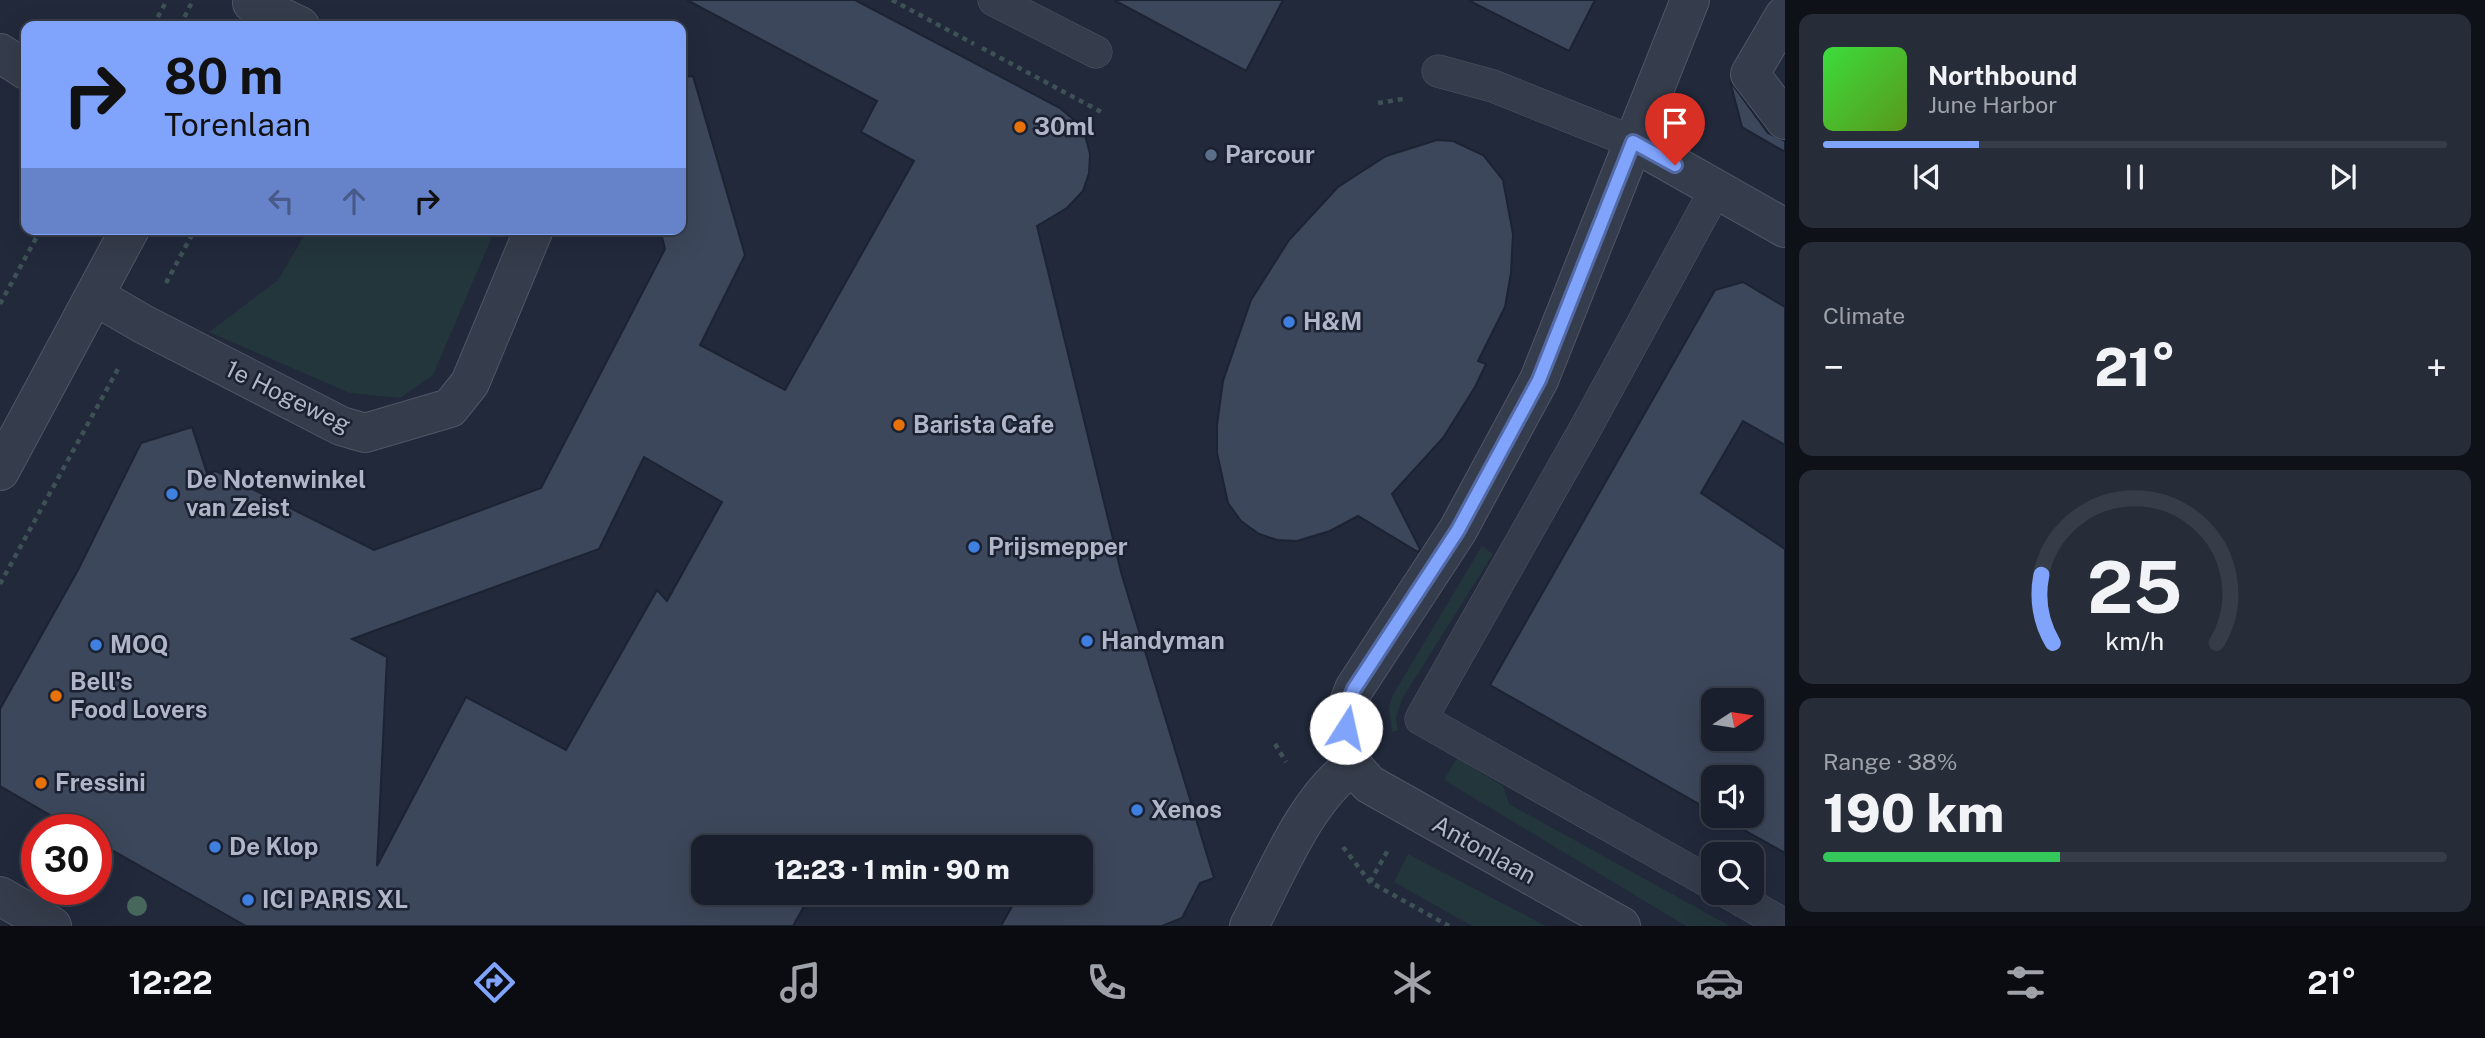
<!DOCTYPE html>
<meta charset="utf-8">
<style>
:root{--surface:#191f2c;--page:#262c38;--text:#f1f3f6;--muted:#9fa2a9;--line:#373d48;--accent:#80a3fc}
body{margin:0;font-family:"Public Sans",sans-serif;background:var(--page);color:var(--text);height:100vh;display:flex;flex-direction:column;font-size:26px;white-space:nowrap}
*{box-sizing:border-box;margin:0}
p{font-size:23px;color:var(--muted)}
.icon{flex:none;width:38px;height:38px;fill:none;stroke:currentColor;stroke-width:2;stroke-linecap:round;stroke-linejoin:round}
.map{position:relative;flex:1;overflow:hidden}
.details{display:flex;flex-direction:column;gap:14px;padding:14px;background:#0e1118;width:700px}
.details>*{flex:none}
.banner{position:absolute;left:21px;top:21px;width:665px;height:214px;border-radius:14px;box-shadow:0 7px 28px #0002,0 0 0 2px var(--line);background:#80a3fc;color:#111;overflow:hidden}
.needle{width:46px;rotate:78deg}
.fabs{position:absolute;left:1701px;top:688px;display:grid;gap:14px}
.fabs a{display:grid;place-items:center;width:63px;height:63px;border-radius:14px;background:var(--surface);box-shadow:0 7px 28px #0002,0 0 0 2px var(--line);font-size:35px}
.speed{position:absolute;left:21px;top:814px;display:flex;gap:14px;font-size:35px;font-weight:700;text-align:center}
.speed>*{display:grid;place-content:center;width:91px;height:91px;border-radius:50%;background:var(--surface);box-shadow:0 7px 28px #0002,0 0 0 2px var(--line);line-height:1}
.speed .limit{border:10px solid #d22;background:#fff;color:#111}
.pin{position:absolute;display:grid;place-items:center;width:60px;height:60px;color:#fff;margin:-72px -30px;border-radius:50% 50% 50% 0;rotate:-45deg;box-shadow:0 0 7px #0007}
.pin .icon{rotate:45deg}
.me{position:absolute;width:77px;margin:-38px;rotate:10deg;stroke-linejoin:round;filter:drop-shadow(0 0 5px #0008)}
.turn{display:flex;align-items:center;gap:24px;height:147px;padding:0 28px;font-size:32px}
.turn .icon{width:91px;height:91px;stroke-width:2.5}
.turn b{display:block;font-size:49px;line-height:60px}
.lanes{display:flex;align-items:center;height:66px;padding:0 28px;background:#0003;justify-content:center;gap:35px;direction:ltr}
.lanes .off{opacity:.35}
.big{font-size:52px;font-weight:800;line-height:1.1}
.details .card{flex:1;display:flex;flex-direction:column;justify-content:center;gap:10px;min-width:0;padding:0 24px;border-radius:14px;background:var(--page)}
.details .dial{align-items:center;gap:0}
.dial svg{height:182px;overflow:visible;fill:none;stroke:var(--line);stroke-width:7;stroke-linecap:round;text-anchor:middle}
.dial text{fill:var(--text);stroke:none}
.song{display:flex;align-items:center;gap:21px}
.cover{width:84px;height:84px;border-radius:10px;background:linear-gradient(135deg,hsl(120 70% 55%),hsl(90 70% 35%))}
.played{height:7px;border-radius:4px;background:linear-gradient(90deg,var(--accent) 25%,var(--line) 25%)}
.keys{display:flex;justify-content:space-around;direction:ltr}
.heat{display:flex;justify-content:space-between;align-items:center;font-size:38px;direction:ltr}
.charge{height:10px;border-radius:5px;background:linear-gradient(90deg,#34c759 38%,var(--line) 0)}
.trip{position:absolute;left:691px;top:835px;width:402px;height:70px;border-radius:14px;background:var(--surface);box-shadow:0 7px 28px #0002,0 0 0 2px var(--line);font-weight:800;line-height:70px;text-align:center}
.tabs{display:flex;height:112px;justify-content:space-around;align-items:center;background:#0a0c12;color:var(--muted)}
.tabs .icon{width:49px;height:49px}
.tabs .selected{color:var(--accent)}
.tabs b{font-size:32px;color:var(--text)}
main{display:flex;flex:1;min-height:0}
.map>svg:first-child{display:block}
.green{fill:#23363c}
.building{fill:#3d475b;stroke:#1c2332;stroke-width:2;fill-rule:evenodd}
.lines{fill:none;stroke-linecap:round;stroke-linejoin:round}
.lane-casing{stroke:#505666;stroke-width:33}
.street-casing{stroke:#505666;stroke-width:40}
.path{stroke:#3e5256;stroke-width:4.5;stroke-dasharray:5 5;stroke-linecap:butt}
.lane{stroke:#353c4b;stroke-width:32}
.street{stroke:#353c4b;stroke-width:38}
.tree{fill:#47675c}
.route-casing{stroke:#536aa4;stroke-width:18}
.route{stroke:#80a3fc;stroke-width:12}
.food-dot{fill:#e8710a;stroke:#1a2130;stroke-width:2.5}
.service-dot{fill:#5c6f8a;stroke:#1a2130;stroke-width:2.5}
.shop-dot{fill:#3f7fe0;stroke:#1a2130;stroke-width:2.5}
.labels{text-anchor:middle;stroke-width:5;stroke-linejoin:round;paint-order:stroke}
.poi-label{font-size:24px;font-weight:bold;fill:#b0b6c7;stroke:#1a2130;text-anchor:start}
.street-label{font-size:24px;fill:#b0b6c7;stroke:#1a2130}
</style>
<main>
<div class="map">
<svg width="1785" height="926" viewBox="0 0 1785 926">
<rect width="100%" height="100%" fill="#21293b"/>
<g class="green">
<polygon points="308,229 492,229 492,237 433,375 400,398 350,393 209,332 278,280"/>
<polygon points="1482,546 1493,554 1402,699 1396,718 1398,730 1392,732 1389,707 1393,695"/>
<polygon points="1457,758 1503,786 1509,804 1730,926 1686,926 1444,780"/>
<polygon points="1408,854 1546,926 1472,926 1394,882"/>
</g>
<g class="building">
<path d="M687,0H855L1060,108L1074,120L1085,135L1090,154L1089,173L1083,191L1067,208L1037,226L1121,572L1214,878L1200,883L1182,918L1162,926H1001L1020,892H1082V847H704V892H812L793,926H246L96,841V830H76L0,786V709L78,570L141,443L192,427L207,473L216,471L374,550L541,488L665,249L660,229H681V77L693,76L745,255L700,345L785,390L914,161L861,132L877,101ZM644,457L722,502L667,601L657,590L566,750L466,697L377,866L387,657L352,639L599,549Z"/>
<polygon points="1114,0 1283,0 1246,71"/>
<polygon points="1468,0 1595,0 1569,51"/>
<polygon points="1730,81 1768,133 1785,141 1785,152 1742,127"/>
<polygon points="1437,140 1453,141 1483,155 1503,180 1513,234 1511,273 1505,307 1478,361 1486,364 1475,387 1443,438 1392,494 1420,549 1418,552 1358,516 1330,531 1297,541 1277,540 1259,534 1241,521 1228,503 1217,453 1217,425 1223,381 1251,300 1289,240 1338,187 1386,156"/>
<path d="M1743,282L1785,307V445L1743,421L1701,493L1785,549V853L1719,816H1752V777H1713V812L1490,685L1715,290ZM1713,700H1752V738H1713Z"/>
</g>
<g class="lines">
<defs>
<g id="lane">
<polyline points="994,0 1096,52"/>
<polyline points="1438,71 1493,86 1633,142"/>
<polyline points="1713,884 1421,719 1584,431 1716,189"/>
<polyline points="1727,892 1785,925"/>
</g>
<g id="street">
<polyline points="252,3 300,26"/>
<polyline points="1784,16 1750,74 1785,120"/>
<polyline points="0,53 26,70"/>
<polyline points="1633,142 1785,228"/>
<polyline points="95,296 143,324 341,426 365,433 450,408 470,383 534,229"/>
<polyline points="0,471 130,229"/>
<polyline points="0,896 52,926"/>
<path d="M1249,926C1275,877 1307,796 1353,766"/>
<polyline points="1621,926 1369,784 1353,766 1347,748 1348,705 1354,689 1458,530 1539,380 1690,0"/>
</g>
</defs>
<use href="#lane" class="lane-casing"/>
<use href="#street" class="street-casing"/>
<g class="path">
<polyline points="892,0 974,44"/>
<polyline points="153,26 167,0"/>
<polyline points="180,26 193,0"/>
<polyline points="982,48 1105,114"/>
<polyline points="1378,103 1403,99"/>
<polyline points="166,283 195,229"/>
<polyline points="0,304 41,229"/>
<polyline points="0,584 119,367"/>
<polyline points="1275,744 1286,762"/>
<polyline points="1343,847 1370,882 1449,926"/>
<polyline points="1370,882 1388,850"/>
</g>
<use href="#lane" class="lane"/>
<use href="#street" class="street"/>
</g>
<circle class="tree" cx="137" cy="906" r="10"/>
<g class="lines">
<defs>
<polyline id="route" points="1346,728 1348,705 1354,689 1458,530 1539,380 1633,142 1675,165"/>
</defs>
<use href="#route" class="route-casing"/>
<use href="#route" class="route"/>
</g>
<g class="food-dot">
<circle cx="1020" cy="127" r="7"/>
<circle cx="899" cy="425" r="7"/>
<circle cx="56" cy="696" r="7"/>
<circle cx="41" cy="783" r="7"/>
</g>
<circle class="service-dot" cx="1211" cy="155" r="7"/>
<g class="shop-dot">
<circle cx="1289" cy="322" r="7"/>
<circle cx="172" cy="494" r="7"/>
<circle cx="974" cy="547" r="7"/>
<circle cx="1087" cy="641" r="7"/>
<circle cx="96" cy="645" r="7"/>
<circle cx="1137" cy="810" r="7"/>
<circle cx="215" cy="847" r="7"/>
<circle cx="248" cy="900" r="7"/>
</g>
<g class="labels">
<g class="poi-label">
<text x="1034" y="135">30ml</text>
<text x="1225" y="163">Parcour</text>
<text x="1303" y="330">H&amp;M</text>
<text x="913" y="433">Barista Cafe</text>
<text x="186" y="488">De Notenwinkel<tspan x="186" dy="28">van Zeist</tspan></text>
<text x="988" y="555">Prijsmepper</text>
<text x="1101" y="649">Handyman</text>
<text x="110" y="653">MOQ</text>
<text x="70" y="690">Bell's<tspan x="70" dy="28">Food Lovers</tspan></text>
<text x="55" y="791">Fressini</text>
<text x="1151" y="818">Xenos</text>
<text x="229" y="855">De Klop</text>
<text x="262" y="908">ICI PARIS XL</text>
</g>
<g class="street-label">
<text transform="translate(288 397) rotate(26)" y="8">1e Hogeweg</text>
<text transform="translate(1484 850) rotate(29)" y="8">Antonlaan</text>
</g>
</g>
</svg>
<div class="fabs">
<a><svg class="needle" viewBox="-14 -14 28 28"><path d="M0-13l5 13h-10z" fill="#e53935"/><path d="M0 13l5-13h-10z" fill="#9fa2a9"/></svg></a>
<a><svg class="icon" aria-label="sound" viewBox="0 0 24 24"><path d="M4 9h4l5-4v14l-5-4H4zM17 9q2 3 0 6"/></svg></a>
<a><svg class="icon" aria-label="search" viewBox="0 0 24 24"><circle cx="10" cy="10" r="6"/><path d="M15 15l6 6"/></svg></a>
</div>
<div class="speed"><div class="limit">30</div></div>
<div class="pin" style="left:1675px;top:165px;background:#d93025"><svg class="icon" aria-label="arrive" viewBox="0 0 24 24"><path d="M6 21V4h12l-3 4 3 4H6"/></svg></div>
<svg class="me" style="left:1346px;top:728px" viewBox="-20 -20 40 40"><circle r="19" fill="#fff"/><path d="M0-13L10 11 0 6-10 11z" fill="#80a3fc"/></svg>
<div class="trip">12:23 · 1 min · 90 m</div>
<div class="banner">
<div class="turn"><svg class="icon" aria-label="right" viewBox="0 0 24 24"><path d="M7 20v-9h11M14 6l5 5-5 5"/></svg><div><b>80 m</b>Torenlaan</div></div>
<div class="lanes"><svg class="icon off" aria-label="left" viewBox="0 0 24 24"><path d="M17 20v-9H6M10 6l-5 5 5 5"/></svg><svg class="icon off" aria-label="ahead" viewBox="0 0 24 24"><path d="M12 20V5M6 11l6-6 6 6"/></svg><svg class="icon" aria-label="right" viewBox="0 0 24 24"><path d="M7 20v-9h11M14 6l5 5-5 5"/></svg></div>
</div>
</div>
<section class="details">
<div class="card">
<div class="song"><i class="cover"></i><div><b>Northbound</b><p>June Harbor</p></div></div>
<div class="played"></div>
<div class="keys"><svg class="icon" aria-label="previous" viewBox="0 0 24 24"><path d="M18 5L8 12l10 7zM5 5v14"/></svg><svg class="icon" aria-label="pause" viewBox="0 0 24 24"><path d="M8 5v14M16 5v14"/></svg><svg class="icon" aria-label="next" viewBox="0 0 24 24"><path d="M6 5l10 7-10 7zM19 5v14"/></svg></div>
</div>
<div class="card"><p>Climate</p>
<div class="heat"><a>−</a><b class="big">21°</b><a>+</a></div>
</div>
<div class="card dial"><svg viewBox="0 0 100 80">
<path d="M14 69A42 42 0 1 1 86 69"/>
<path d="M14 69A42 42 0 0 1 9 39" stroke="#80a3fc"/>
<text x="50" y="56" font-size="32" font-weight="700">25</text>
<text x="50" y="72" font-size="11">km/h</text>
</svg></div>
<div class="card"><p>Range · 38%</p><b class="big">190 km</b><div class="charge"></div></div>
</section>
</main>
<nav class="tabs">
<b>12:22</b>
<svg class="icon selected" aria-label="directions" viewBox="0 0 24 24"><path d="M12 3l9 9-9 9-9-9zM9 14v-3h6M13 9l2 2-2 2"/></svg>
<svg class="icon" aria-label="music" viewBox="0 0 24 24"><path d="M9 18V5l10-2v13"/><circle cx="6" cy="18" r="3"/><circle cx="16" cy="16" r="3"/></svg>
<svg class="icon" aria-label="phone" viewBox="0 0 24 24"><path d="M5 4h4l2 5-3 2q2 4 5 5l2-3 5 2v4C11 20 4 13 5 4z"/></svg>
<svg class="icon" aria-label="climate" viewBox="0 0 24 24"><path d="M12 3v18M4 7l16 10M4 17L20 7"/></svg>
<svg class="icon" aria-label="car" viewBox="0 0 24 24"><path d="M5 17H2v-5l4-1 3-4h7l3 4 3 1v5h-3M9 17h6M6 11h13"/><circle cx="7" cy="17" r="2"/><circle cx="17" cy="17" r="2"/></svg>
<svg class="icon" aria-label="filters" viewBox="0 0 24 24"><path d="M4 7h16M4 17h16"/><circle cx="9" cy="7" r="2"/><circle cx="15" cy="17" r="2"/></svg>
<b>21°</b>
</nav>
